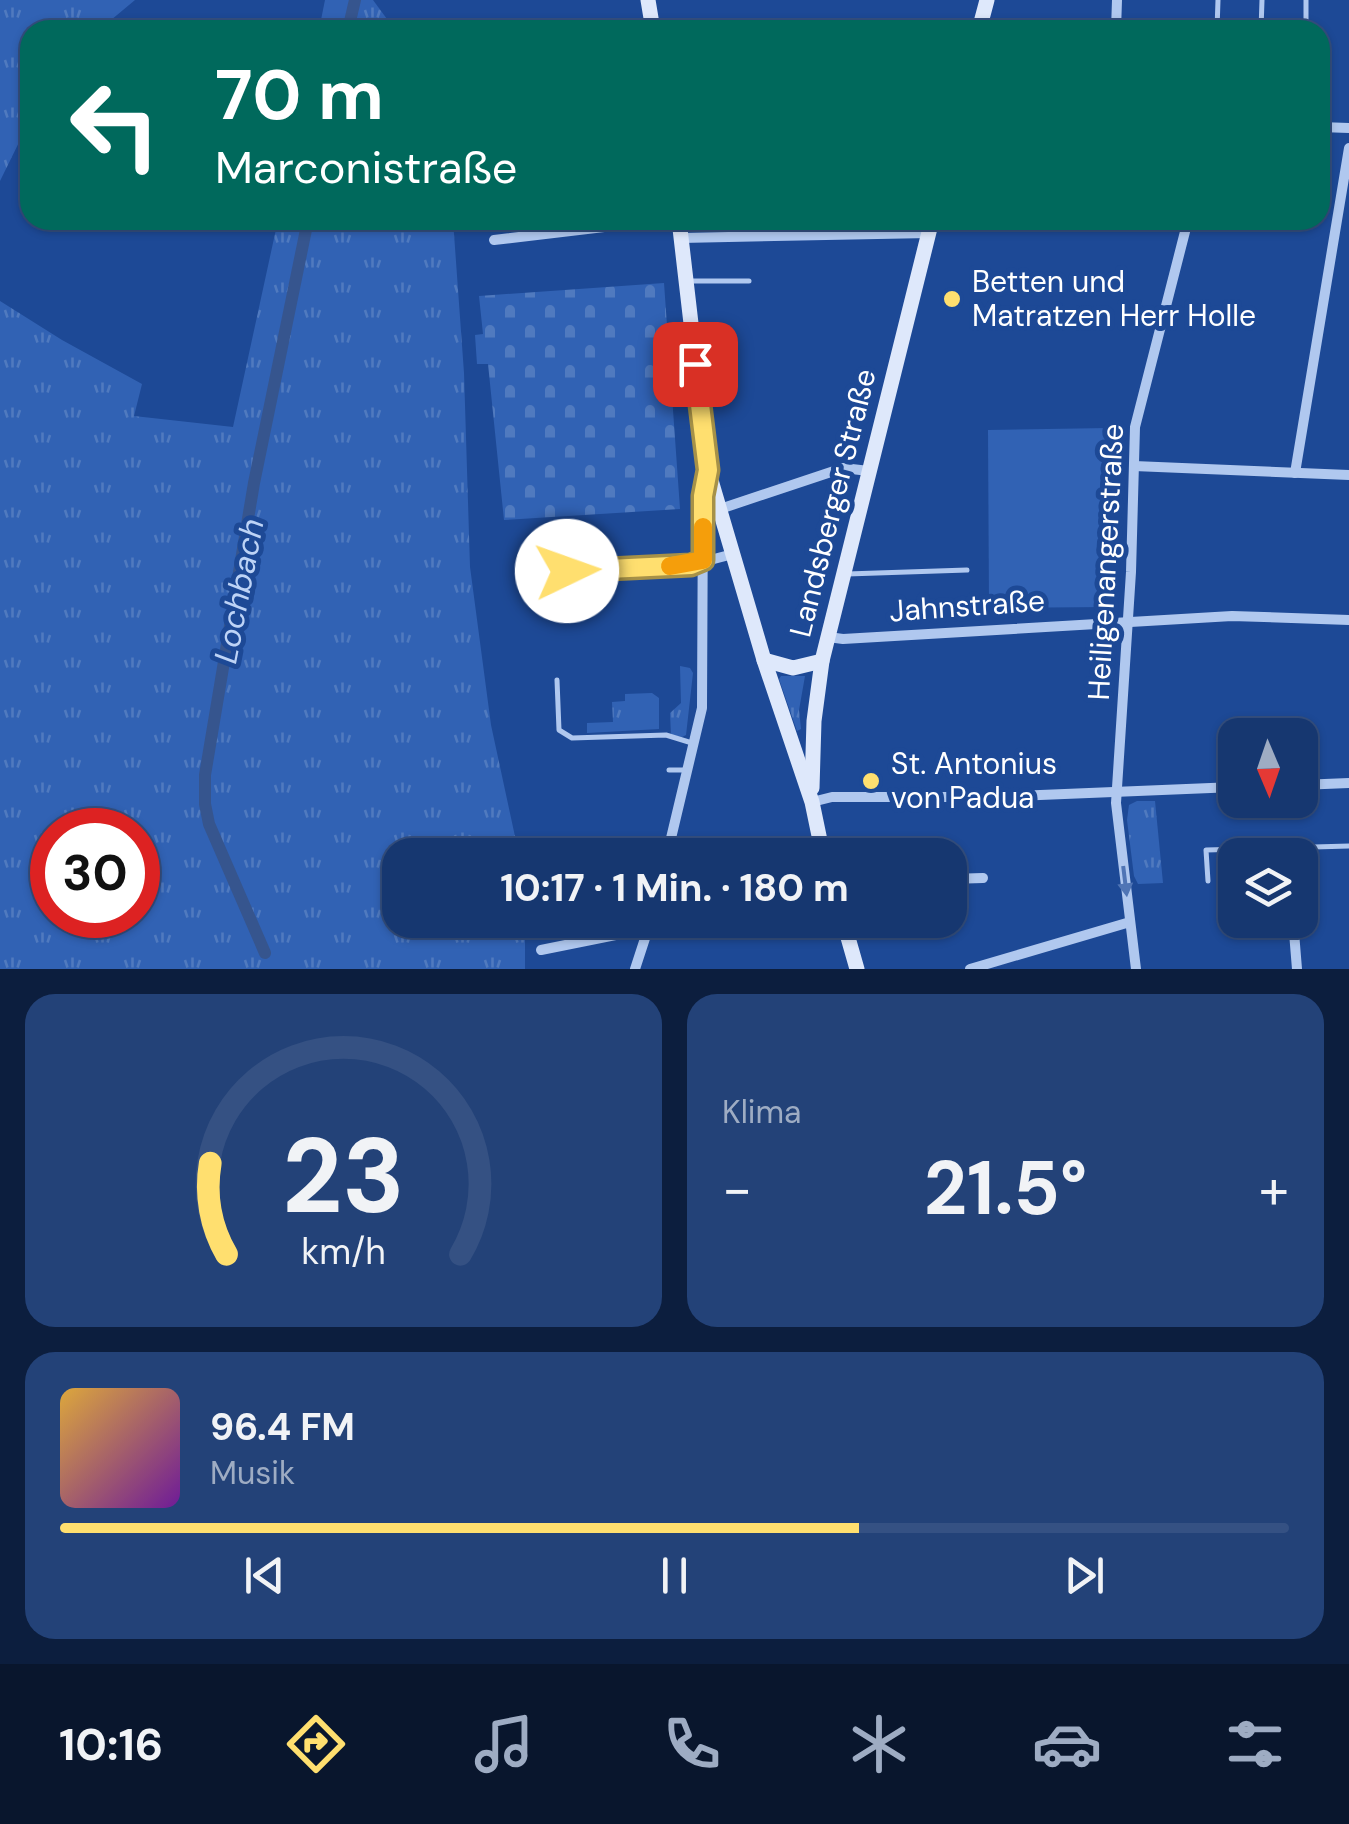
<!DOCTYPE html>
<html lang="de">
<meta charset="utf-8">
<style>
:root{--surface:#163770;--page:#234278;--text:#f1f3f6;--muted:#9eacc3;--line:#355183;--accent:#ffdf6f}
body{margin:0;font-family:"DM Sans",sans-serif;background:var(--page);color:var(--text);height:100vh;display:flex;flex-direction:column;font-size:38px;white-space:nowrap}
*{box-sizing:border-box;margin:0}
p{font-size:32px;color:var(--muted)}
.icon{flex:none;width:55px;height:55px;fill:none;stroke:currentColor;stroke-width:2;stroke-linecap:round;stroke-linejoin:round}
.map{position:relative;height:969px;overflow:hidden}
.panel{display:flex;flex-direction:column;gap:25px;padding:25px;background:#0c1e3e;flex:1}
.panel>*{flex:none}
.top-card{position:absolute;left:20px;top:20px;width:1310px;height:210px;border-radius:30px;box-shadow:0 2px 8px #0004,0 0 0 2px var(--line);background:#00695c;color:#fff;overflow:hidden}
.needle{width:65px;rotate:178deg}
.fabs{position:absolute;left:1218px;top:718px;display:grid;gap:20px}
.fabs a{display:grid;place-items:center;width:100px;height:100px;border-radius:20px;background:var(--surface);box-shadow:0 2px 8px #0004,0 0 0 2px var(--line);font-size:50px}
.speed{position:absolute;left:30px;top:808px;display:flex;gap:20px;font-size:50px;font-weight:700;text-align:center}
.speed>*{display:grid;place-content:center;width:130px;height:130px;border-radius:50%;background:var(--surface);box-shadow:0 2px 8px #0004,0 0 0 2px var(--line);line-height:1}
.speed .limit{border:15px solid #d22;background:#fff;color:#111}
.pin{position:absolute;display:grid;place-items:center;width:85px;height:85px;color:#fff;margin:-42px;border-radius:20px;box-shadow:0 5px 15px #0006}
.me{position:absolute;width:110px;margin:-55px;rotate:87deg;stroke-linejoin:round;filter:drop-shadow(0 0 8px #0008)}
.turn{display:flex;align-items:center;gap:35px;height:210px;padding:0 30px;font-size:45px}
.turn .icon{width:130px;height:130px;stroke-width:2.5}
.turn b{display:block;font-size:70px;line-height:85px}
.big{font-size:75px;font-weight:700;line-height:1.1}
.panel .card{flex:1;display:flex;flex-direction:column;justify-content:center;gap:15px;min-width:0;padding:0 35px;border-radius:30px;background:var(--page)}
.panel .dial{align-items:center;gap:0}
.dial svg{height:260px;overflow:visible;fill:none;stroke:var(--line);stroke-width:7;stroke-linecap:round;text-anchor:middle}
.dial text{fill:var(--text);stroke:none}
.song{display:flex;align-items:center;gap:30px}
.cover{width:120px;height:120px;border-radius:15px;background:linear-gradient(135deg,hsl(40 70% 55%),hsl(280 70% 35%))}
.played{height:10px;border-radius:5px;background:linear-gradient(90deg,var(--accent) 65%,var(--line) 65%)}
.keys{display:flex;justify-content:space-around;direction:ltr}
.heat{display:flex;justify-content:space-between;align-items:center;font-size:55px;direction:ltr}
.panel .tiles{flex:1;display:grid;gap:25px;grid-template-columns:1fr 1fr}
.card:last-child{grid-column:span 2}
.trip{position:absolute;left:382px;top:838px;width:585px;height:100px;border-radius:30px;background:var(--surface);box-shadow:0 2px 8px #0004,0 0 0 2px var(--line);font-weight:700;line-height:100px;text-align:center}
.tabs{display:flex;height:160px;justify-content:space-around;align-items:center;background:#09162d;color:var(--muted)}
.tabs .icon{width:70px;height:70px}
.tabs .on{color:var(--accent)}
.tabs b{font-size:45px;color:var(--text)}
.map>svg:first-child{display:block}
.grass{fill:url(#grass-tufts);fill-rule:evenodd}
.cemetery{fill:url(#cemetery-stones)}
.garden{fill:#3162b4}
.lines{fill:none;stroke-linecap:round;stroke-linejoin:round}
.canal{stroke:#36558e;stroke-width:12}
.lane{stroke:#b0c8ef;stroke-width:5}
.street{stroke:#b0c8ef;stroke-width:10}
.secondary{stroke:#dee8fb;stroke-width:15}
.oneway{fill:#5075b5}
.route-casing{stroke:#a69148;stroke-width:25}
.route{stroke:#ffdf6f;stroke-width:18}
.slow{stroke:#f59e0b;stroke-width:18}
.poi-dot{fill:#ffdf6f;stroke:#1d4996;stroke-width:4}
.labels{text-anchor:middle;stroke-width:10;stroke-linejoin:round;paint-order:stroke}
.poi-label{font-size:30px;fill:#fff;stroke:#1d4996;text-anchor:start}
.street-label{font-size:30px;fill:#fff;stroke:#1d4996}
.water-label{font-size:32px;font-style:italic;fill:#bdd3f6;stroke:#1d4996}
</style>
<div class="map">
<svg width="1349" height="969" viewBox="0 0 1349 969">
<defs>
<pattern id="grass-tufts" width="24" height="20" patternUnits="userSpaceOnUse" patternTransform="scale(2.5)"><rect width="24" height="20" fill="#3162b4"/><path d="M3 7l-1-3M5 7V3M7 7l1-3M15 17l-1-3M17 17v-4M19 17l1-3" fill="none" stroke="#507abf"/></pattern>
<pattern id="cemetery-stones" width="16" height="16" patternUnits="userSpaceOnUse" patternTransform="scale(2.5)"><rect width="16" height="16" fill="#3162b4"/><path d="M2 7V4a2 2 0 0 1 4 0v3zM10 15v-3a2 2 0 0 1 4 0v3z" fill="#507abf"/></pattern>
</defs>
<rect width="100%" height="100%" fill="#1d4996"/>
<g class="grass">
<polygon points="0,0 135,0 99,30 30,30 30,120 0,181"/>
<polygon points="325,0 373,0 395,30 319,30"/>
<path d="M278,220H453L464,373L470,567L491,725L519,855H400V920H525V969H0V301L62,340L142,384L134,416L233,427ZM52,830H138V915H52Z"/>
<polygon points="680,666 690,668 693,673 686,735 682,737 671,735 670,713 681,703"/>
<polygon points="781,676 805,676 799,710 801,729 797,731 779,679"/>
<polygon points="652,693 659,698 659,729 587,733 587,723 613,722 612,702 625,701 625,694"/>
<polygon points="1137,801 1155,801 1163,883 1138,884 1134,876 1127,820 1129,805"/>
</g>
<polygon class="cemetery" points="664,283 680,509 504,520 488,364 477,364 475,335 483,334 479,296"/>
<polygon class="garden" points="1108,428 1109,607 989,608 988,430"/>
<g class="lines">
<g class="canal">
<polyline points="348,30 355,0"/>
<polyline points="265,953 209,824 205,804 205,775 254,483 308,220"/>
</g>
<g class="lane">
<polyline points="1217,30 1218,0"/>
<polyline points="1261,30 1262,0"/>
<polyline points="1306,30 1306,0"/>
<polyline points="689,281 749,281"/>
<polyline points="847,574 967,570"/>
<polyline points="557,680 559,730 572,738 666,735 692,743"/>
<polyline points="669,770 685,770"/>
<polyline points="1208,881 1206,850 1349,846"/>
</g>
<g class="street">
<polyline points="1116,30 1117,0"/>
<polyline points="1320,127 1349,128"/>
<polyline points="681,238 929,233"/>
<polyline points="494,240 663,220"/>
<polyline points="1134,466 1349,475"/>
<polyline points="1295,473 1349,148"/>
<polyline points="720,509 843,468 869,471"/>
<polyline points="536,573 691,565 733,554"/>
<polyline points="828,637 843,639 1232,616 1349,620"/>
<polyline points="1300,785 1349,783"/>
<polyline points="812,802 832,797 989,797 1235,787"/>
<polyline points="667,855 702,708 703,496 707,476"/>
<polyline points="1300,876 1301,874"/>
<polyline points="950,879 983,878"/>
<polyline points="1293,920 1297,969"/>
<polyline points="541,950 690,920"/>
<polyline points="635,969 651,920"/>
<polyline points="970,969 1130,922"/>
<polyline points="1136,969 1116,803 1131,572 1135,427 1188,220"/>
</g>
<g class="secondary">
<polyline points="648,0 653,30"/>
<polyline points="979,30 987,0"/>
<polyline points="679,220 708,470 764,660 812,802 823,855"/>
<polyline points="764,660 793,668 822,661"/>
<polyline points="812,788 814,721 822,661 932,220"/>
<polyline points="843,920 857,969"/>
</g>
</g>
<defs><path id="oneway-solid" d="M-6-.8H1V-3.2L6.5 0L1 3.2V.8H-6Z" transform="scale(2.5)"/></defs>
<use class="oneway" href="#oneway-solid" transform="translate(1125 881) rotate(83)"/>
<g class="lines">
<defs>
<polyline id="route" points="567,571 691,565 703,560 703,496 708,470 695,364"/>
</defs>
<use href="#route" class="route-casing"/>
<use href="#route" class="route"/>
<polyline class="slow" points="670,566 703,560 703,527"/>
</g>
<g class="poi-dot">
<circle cx="952" cy="299" r="10"/>
<circle cx="871" cy="781" r="10"/>
</g>
<g class="labels">
<g class="poi-label">
<text x="972" y="292">Betten und<tspan x="972" dy="34">Matratzen Herr Holle</tspan></text>
<text x="891" y="774">St. Antonius<tspan x="891" dy="34">von Padua</tspan></text>
</g>
<g class="street-label">
<text transform="translate(833 503) rotate(-76)" y="10">Landsberger Straße</text>
<text transform="translate(1106 562) rotate(-87)" y="10">Heiligenangerstraße</text>
<text transform="translate(967 606) rotate(-4)" y="10">Jahnstraße</text>
</g>
<g class="water-label">
<text transform="translate(239 591) rotate(-79)" y="11">Lochbach</text>
</g>
</g>
</svg>
<div class="fabs">
<a><svg class="needle" viewBox="-14 -14 28 28"><path d="M0-13l5 13h-10z" fill="#e53935"/><path d="M0 13l5-13h-10z" fill="#9eacc3"/></svg></a>
<a><svg class="icon" aria-label="layers" viewBox="0 0 24 24"><path d="M12 4l9 5-9 5-9-5zM3 14l9 5 9-5"/></svg></a>
</div>
<div class="speed"><div class="limit">30</div></div>
<div class="pin" style="left:695px;top:364px;background:#d93025"><svg class="icon" aria-label="arrive" viewBox="0 0 24 24"><path d="M6 21V4h12l-3 4 3 4H6"/></svg></div>
<svg class="me" style="left:567px;top:571px" viewBox="-20 -20 40 40"><circle r="19" fill="#fff"/><path d="M0-13L10 11 0 6-10 11z" fill="#ffdf6f"/></svg>
<div class="trip">10:17 · 1 Min. · 180 m</div>
<div class="top-card">
<div class="turn"><svg class="icon" aria-label="left" viewBox="0 0 24 24"><path d="M17 20v-9H6M10 6l-5 5 5 5"/></svg><div><b>70 m</b>Marconistraße</div></div>
</div>
</div>
<section class="panel">
<div class="tiles">
<div class="card dial"><svg viewBox="0 0 100 80">
<path d="M14 69A42 42 0 1 1 86 69"/>
<path d="M14 69A42 42 0 0 1 9 41" stroke="#ffdf6f"/>
<text x="50" y="56" font-size="32" font-weight="700">23</text>
<text x="50" y="72" font-size="11">km/h</text>
</svg></div>
<div class="card"><p>Klima</p>
<div class="heat"><a>−</a><b class="big">21.5°</b><a>+</a></div>
</div>
<div class="card">
<div class="song"><i class="cover"></i><div><b>96.4 FM</b><p>Musik</p></div></div>
<div class="played"></div>
<div class="keys"><svg class="icon" aria-label="previous" viewBox="0 0 24 24"><path d="M18 5L8 12l10 7zM5 5v14"/></svg><svg class="icon" aria-label="pause" viewBox="0 0 24 24"><path d="M8 5v14M16 5v14"/></svg><svg class="icon" aria-label="next" viewBox="0 0 24 24"><path d="M6 5l10 7-10 7zM19 5v14"/></svg></div>
</div>
</div>
</section>
<nav class="tabs">
<b>10:16</b>
<svg class="icon on" aria-label="directions" viewBox="0 0 24 24"><path d="M12 3l9 9-9 9-9-9zM9 14v-3h6M13 9l2 2-2 2"/></svg>
<svg class="icon" aria-label="music" viewBox="0 0 24 24"><path d="M9 18V5l10-2v13"/><circle cx="6" cy="18" r="3"/><circle cx="16" cy="16" r="3"/></svg>
<svg class="icon" aria-label="phone" viewBox="0 0 24 24"><path d="M5 4h4l2 5-3 2q2 4 5 5l2-3 5 2v4C11 20 4 13 5 4z"/></svg>
<svg class="icon" aria-label="climate" viewBox="0 0 24 24"><path d="M12 3v18M4 7l16 10M4 17L20 7"/></svg>
<svg class="icon" aria-label="car" viewBox="0 0 24 24"><path d="M5 17H2v-5l4-1 3-4h7l3 4 3 1v5h-3M9 17h6M6 11h13"/><circle cx="7" cy="17" r="2"/><circle cx="17" cy="17" r="2"/></svg>
<svg class="icon" aria-label="filters" viewBox="0 0 24 24"><path d="M4 7h16M4 17h16"/><circle cx="9" cy="7" r="2"/><circle cx="15" cy="17" r="2"/></svg>
</nav>
